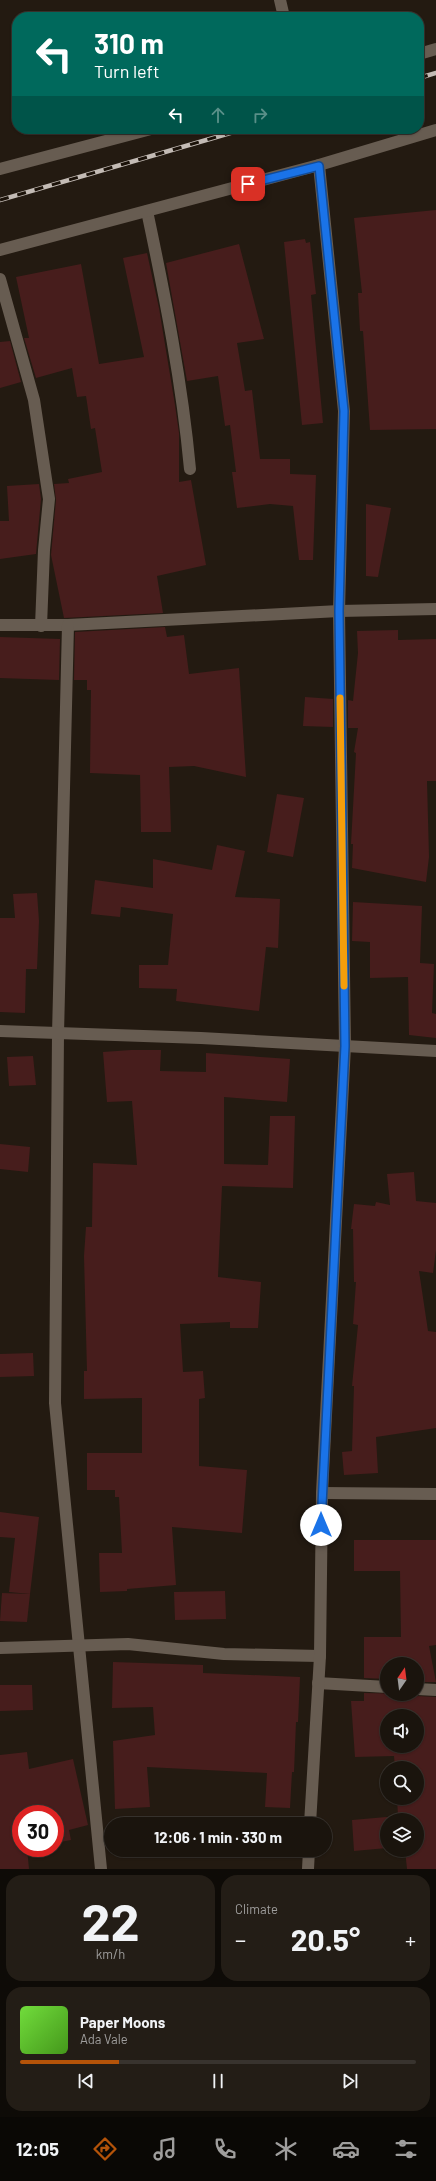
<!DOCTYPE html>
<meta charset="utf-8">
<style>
:root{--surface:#1a140d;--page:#231d16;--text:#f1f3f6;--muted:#9f9e9d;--line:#38332e;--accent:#b45309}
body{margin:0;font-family:Barlow,sans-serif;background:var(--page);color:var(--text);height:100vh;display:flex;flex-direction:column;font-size:15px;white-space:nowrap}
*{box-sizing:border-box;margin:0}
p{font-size:13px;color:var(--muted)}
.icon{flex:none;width:22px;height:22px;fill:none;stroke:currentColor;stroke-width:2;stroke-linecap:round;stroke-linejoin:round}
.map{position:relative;height:1869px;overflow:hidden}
.sheet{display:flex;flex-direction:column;gap:6px;padding:6px;background:#0e0b07;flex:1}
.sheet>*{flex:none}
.top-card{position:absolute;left:12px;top:12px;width:412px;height:122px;border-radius:16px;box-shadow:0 1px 3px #0004,0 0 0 1px var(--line);background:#00695c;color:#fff;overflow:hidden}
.needle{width:26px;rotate:14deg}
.controls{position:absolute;left:380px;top:1657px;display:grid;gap:8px}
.controls a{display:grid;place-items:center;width:44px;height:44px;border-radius:50%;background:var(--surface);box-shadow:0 1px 3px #0004,0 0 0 1px var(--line);font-size:20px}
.speed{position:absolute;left:12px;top:1805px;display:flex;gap:8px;font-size:20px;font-weight:700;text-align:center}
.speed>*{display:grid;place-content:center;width:52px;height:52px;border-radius:50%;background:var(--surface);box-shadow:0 1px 3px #0004,0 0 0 1px var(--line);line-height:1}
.speed .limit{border:6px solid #d22;background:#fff;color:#111}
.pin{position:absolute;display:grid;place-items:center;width:34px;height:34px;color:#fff;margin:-17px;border-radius:8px;box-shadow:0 2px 6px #0006}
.me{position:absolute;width:44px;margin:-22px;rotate:0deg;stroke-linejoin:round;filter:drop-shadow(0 0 3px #0008)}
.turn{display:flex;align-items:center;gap:14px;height:84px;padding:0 16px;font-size:18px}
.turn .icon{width:52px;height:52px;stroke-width:2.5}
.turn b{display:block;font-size:28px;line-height:34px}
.lanes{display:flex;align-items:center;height:38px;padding:0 16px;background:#0003;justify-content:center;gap:20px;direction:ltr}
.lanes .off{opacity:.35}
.big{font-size:30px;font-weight:700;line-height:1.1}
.sheet .card{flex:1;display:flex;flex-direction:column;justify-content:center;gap:6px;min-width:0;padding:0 14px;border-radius:16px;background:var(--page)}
.sheet .dial{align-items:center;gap:0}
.dial b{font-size:52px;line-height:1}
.song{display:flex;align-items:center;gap:12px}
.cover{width:48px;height:48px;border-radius:6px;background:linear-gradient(135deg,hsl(100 70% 55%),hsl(100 70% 35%))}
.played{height:4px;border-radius:2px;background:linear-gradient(90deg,var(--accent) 25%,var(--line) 25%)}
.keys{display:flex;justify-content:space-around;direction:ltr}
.heat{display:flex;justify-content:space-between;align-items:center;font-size:22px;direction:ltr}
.sheet .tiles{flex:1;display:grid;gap:6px;grid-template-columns:1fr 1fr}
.card:last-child{grid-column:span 2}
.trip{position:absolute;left:104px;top:1817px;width:228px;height:40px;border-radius:20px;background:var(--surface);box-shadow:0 1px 3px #0004,0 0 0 1px var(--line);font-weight:700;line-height:40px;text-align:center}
.tabs{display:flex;height:64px;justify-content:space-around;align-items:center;background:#0a0805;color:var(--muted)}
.tabs .icon{width:28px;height:28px}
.tabs .on{color:var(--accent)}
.tabs b{font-size:18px;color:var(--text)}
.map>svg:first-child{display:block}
.building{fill:#471d1c;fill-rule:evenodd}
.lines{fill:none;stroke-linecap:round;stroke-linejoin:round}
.minor{stroke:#675c51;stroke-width:12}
.rail-casing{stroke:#c3bbb5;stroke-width:4.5}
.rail{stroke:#1a1108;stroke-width:3;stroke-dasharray:9;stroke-linecap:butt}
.route-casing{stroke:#114b97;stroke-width:10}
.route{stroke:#1a73e8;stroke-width:7}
.slow{stroke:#f59e0b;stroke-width:7}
</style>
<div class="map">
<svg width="436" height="1869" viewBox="0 0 436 1869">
<rect width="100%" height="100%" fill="#231a11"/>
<g class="building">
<polygon points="436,210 436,429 370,430 363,331 360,331 358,293 362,293 354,218"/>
<polygon points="305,239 306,243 310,242 316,294 311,295 323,423 302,425 284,242"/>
<polygon points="239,244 264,339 237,343 245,391 252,390 260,459 290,459 290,474 316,475 313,560 299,560 293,506 270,504 237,508 232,472 236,472 230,425 225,426 218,376 187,381 166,263"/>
<polygon points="147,253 159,308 175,405 179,433 179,482 191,480 206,565 157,576 163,613 64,618 51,555 56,500 54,484 69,483 68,479 102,472 95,428 91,429 86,396 77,397 72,368 36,378 24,338 29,338 16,277 81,264 99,364 144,357 123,258"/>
<polygon points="10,341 21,382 0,388 0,342"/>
<polygon points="39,484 41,499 36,554 0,559 0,521 9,521 7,486"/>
<polygon points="366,504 391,508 378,577 366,576"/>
<polygon points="165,627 167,637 184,635 189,674 239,668 246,777 194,766 169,767 171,832 141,832 140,775 90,773 91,690 87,690 87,680 74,680 75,632"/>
<polygon points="398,630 398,640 436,639 436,781 427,781 429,857 426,882 352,868 353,844 351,844 356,753 354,752 358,728 348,728 348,700 353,701 358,653 357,631"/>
<polygon points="0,637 60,639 59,680 0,678"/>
<polygon points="305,697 333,699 333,727 303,726"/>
<polygon points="277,794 304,798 293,857 267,852"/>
<polygon points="217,845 245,851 235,897 280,899 278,948 266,947 259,1011 176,1001 177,989 139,988 139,965 168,965 173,914 121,907 120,917 91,914 95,880 153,888 153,859 212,870"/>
<polygon points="37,893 39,921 37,969 26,969 25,1013 0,1012 0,918 15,918 13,894"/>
<polygon points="353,902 422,906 420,963 434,964 432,1013 436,1014 436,1038 409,1035 408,977 370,978 370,942 352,941"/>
<polygon points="131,1050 161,1050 160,1071 206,1072 206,1053 290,1059 287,1102 224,1097 224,1164 268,1165 270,1116 295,1116 293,1188 222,1186 218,1277 261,1282 258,1328 230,1328 230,1322 180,1324 183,1372 203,1371 205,1398 199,1399 199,1466 247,1470 242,1533 172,1527 176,1585 127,1589 127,1591 100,1592 99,1553 122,1553 119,1497 115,1497 115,1490 87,1490 87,1453 142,1453 142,1398 84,1399 84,1371 87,1371 84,1256 86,1227 92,1227 93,1163 137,1165 132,1101 107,1102 103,1052"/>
<polygon points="33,1056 36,1085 9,1086 7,1057"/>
<polygon points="0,1144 30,1147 28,1172 0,1169"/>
<polygon points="414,1172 416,1201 436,1203 436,1250 433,1273 419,1271 428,1331 436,1332 436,1428 376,1437 378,1473 344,1475 342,1452 352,1451 354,1386 352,1386 358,1325 353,1324 356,1282 354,1282 353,1229 351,1229 354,1204 375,1206 376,1202 390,1205 387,1174"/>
<polygon points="33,1353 34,1376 0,1377 0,1354"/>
<polygon points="0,1512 39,1517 30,1594 9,1592 15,1538 0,1537"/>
<polygon points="354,1540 436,1540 436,1645 429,1646 436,1682 417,1682 417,1664 387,1664 387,1679 364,1678 364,1637 401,1637 400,1571 354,1571"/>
<polygon points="225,1591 226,1619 175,1620 174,1592"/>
<polygon points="2,1593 30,1594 27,1622 0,1621"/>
<polygon points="113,1662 203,1665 203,1673 300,1677 298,1722 296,1722 294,1772 292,1772 290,1808 265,1807 267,1773 147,1767 150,1807 115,1809 113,1741 155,1735 153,1707 112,1708"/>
<polygon points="0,1685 32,1685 33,1710 0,1711"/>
<path d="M364,1693L412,1694L417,1696L436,1697V1869H407L405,1850H417V1820H387V1848L354,1851L352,1820L398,1816L397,1798H417V1768H395L394,1756L355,1757L351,1701H364ZM387,1716H417V1746H387Z"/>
<polygon points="27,1752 29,1769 73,1759 88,1825 69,1830 71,1840 55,1843 55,1814 21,1814 21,1848 29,1848 27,1848 29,1869 0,1869 0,1755"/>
</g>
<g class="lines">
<g class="minor">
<polyline points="280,0 284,17"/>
<polyline points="419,54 436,49"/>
<polyline points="0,169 151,129"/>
<path d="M147,211C165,296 182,382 190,469"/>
<polyline points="0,250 319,165 436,130"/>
<polyline points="0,279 34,400 49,499 44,550 41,626"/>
<polyline points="0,625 68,625 339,611 436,609"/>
<polyline points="68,625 58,1034 55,1403 101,1869"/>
<polyline points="0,1031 201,1038 436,1051"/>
<polyline points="322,1493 436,1494"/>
<polyline points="0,1648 128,1644 224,1654 320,1656"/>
<polyline points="318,1683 387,1687"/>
<polyline points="417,1689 436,1690"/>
<polyline points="310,1824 320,1656 322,1493 345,1046 339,611 344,411 319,165"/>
<polyline points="308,1869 309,1850"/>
</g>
<defs>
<g id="rail">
<polyline points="419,78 436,73"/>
<polyline points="0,200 244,129"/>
</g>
</defs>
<use href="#rail" class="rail-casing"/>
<use href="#rail" class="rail"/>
</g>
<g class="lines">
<defs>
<polyline id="route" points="248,184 319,166 344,411 339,611 345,1046 321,1525"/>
</defs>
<use href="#route" class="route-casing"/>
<use href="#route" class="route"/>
<polyline class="slow" points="340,698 344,986"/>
</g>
</svg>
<div class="controls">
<a><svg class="needle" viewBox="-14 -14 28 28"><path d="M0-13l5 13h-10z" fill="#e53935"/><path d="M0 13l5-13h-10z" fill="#9f9e9d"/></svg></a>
<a><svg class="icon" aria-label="sound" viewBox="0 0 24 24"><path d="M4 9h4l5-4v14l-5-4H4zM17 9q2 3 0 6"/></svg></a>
<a><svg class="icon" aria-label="search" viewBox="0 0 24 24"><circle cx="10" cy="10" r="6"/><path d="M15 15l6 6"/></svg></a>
<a><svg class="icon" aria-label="layers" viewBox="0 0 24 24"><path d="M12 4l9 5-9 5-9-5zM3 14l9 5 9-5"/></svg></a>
</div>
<div class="speed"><div class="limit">30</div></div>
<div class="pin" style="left:248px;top:184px;background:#d93025"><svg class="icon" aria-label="arrive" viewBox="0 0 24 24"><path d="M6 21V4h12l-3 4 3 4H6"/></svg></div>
<svg class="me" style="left:321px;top:1525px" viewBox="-20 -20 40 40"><circle r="19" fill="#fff"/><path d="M0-13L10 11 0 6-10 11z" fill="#1a73e8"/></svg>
<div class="trip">12:06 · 1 min · 330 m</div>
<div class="top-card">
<div class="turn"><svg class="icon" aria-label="left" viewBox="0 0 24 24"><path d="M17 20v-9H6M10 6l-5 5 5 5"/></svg><div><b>310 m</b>Turn left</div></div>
<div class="lanes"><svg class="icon" aria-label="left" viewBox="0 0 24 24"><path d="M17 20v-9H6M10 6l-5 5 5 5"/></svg><svg class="icon off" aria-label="ahead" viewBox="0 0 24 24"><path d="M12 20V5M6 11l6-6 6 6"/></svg><svg class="icon off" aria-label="right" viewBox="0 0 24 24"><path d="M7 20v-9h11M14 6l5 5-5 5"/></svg></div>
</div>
</div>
<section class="sheet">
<div class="tiles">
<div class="card dial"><b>22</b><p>km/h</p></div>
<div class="card"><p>Climate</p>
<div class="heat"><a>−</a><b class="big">20.5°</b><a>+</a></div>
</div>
<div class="card">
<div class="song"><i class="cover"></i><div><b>Paper Moons</b><p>Ada Vale</p></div></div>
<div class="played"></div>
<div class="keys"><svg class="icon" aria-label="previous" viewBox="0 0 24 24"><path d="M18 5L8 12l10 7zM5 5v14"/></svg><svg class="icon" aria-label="pause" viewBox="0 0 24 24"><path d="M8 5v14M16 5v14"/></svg><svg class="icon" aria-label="next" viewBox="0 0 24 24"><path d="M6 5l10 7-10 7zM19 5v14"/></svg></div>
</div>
</div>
</section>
<nav class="tabs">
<b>12:05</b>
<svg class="icon on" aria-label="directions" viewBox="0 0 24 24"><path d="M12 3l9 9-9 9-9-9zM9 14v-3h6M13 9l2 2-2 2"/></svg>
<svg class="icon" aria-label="music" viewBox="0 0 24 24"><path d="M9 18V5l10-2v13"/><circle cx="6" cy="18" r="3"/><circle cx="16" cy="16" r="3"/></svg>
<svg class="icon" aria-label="phone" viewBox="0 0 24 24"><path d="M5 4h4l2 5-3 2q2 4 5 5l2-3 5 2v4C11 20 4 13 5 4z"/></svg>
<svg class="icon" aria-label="climate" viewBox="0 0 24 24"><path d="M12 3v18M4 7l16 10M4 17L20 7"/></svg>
<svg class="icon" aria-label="car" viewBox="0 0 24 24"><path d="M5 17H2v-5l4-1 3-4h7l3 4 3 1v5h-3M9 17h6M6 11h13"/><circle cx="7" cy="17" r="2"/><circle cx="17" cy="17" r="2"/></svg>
<svg class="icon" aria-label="filters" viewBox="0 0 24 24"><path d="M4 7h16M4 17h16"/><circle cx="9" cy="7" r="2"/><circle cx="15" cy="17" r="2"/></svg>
</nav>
